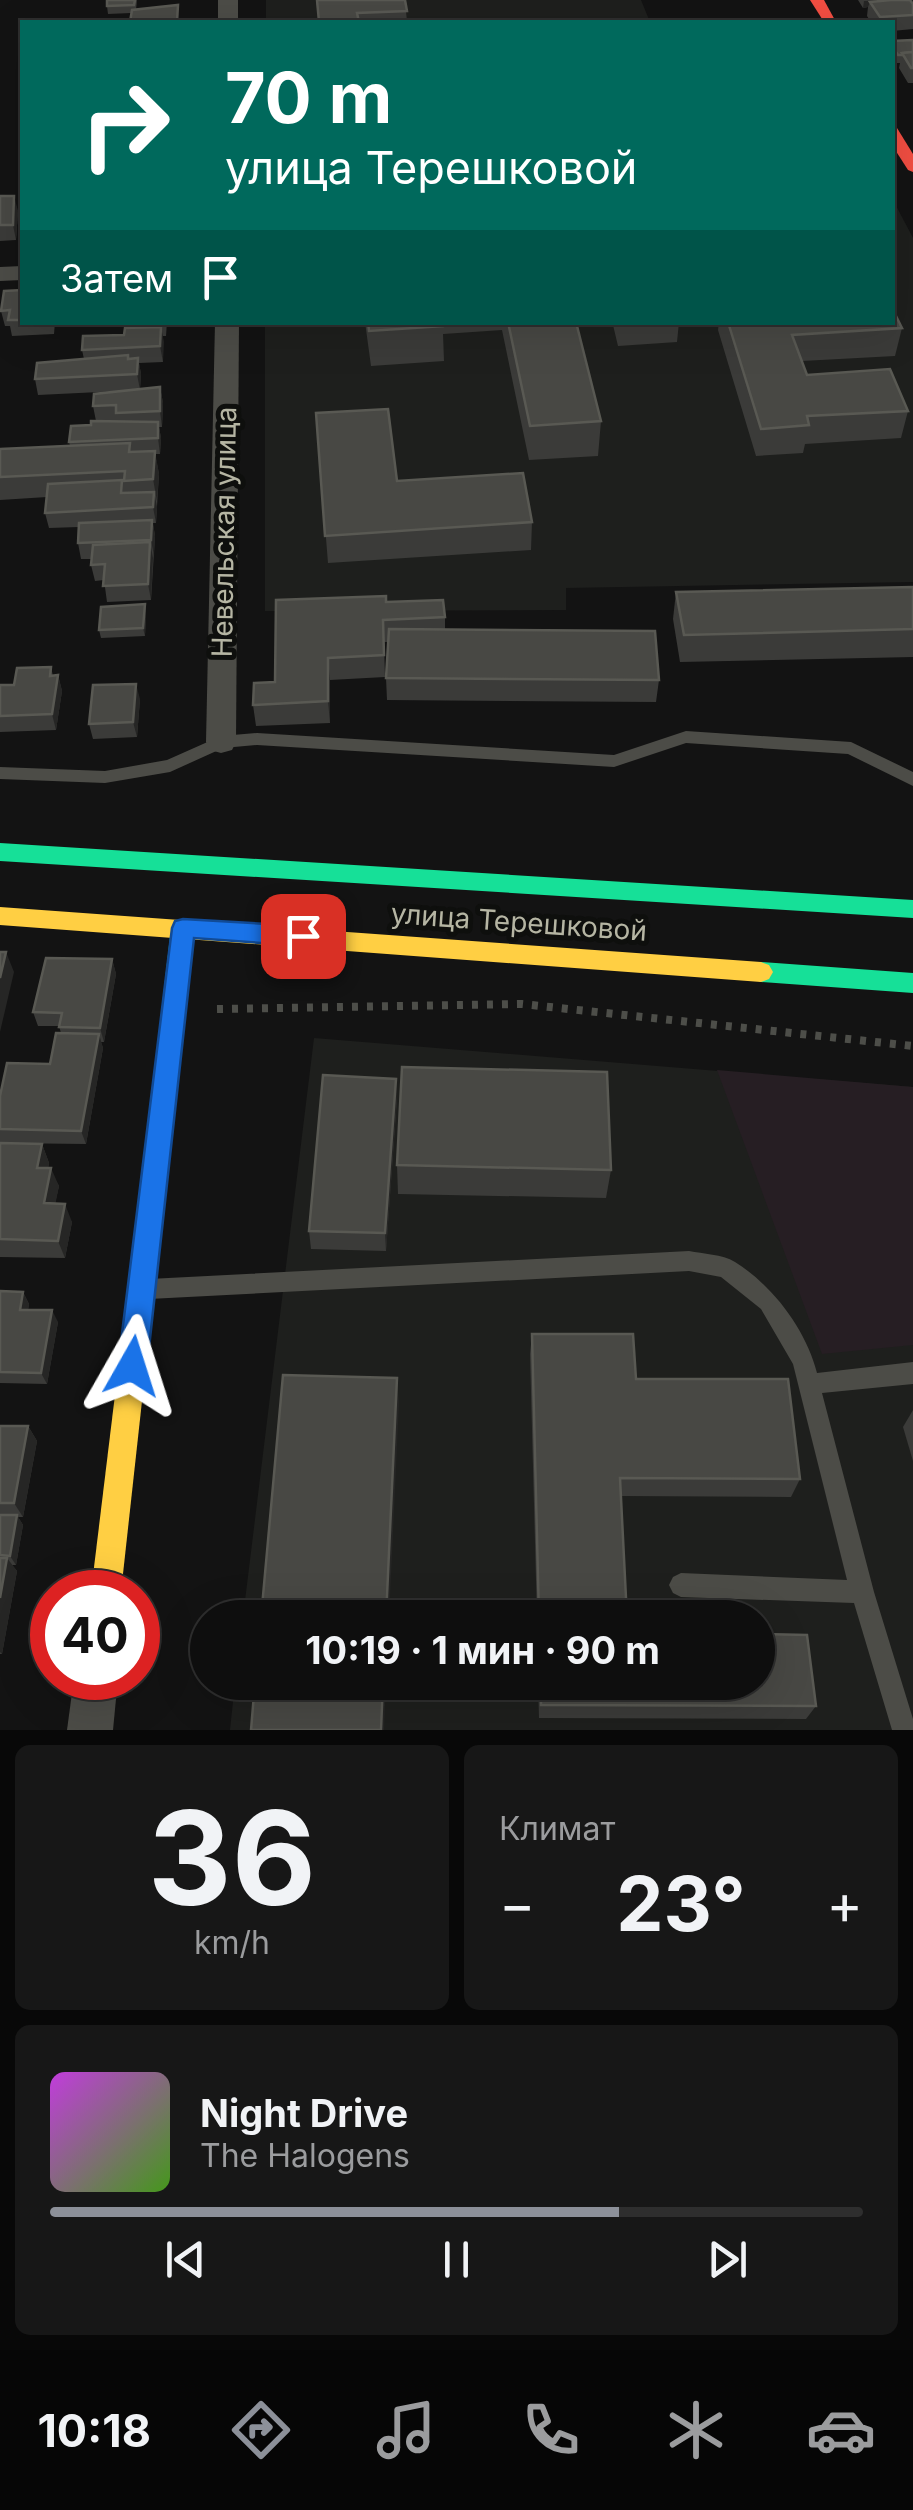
<!DOCTYPE html>
<html lang="ru">
<meta charset="utf-8">
<style>
:root{--surface:#0e0e0e;--page:#171717;--text:#f1f3f6;--muted:#9b9c9e;--line:#2e2e2e;--accent:#8c9099}
body{margin:0;font-family:Inter,sans-serif;background:var(--page);color:var(--text);height:100vh;display:flex;flex-direction:column;font-size:38px;white-space:nowrap}
*{box-sizing:border-box;margin:0}
p{font-size:32px;color:var(--muted)}
.icon{flex:none;width:55px;height:55px;fill:none;stroke:currentColor;stroke-width:2;stroke-linecap:round;stroke-linejoin:round}
.map{position:relative;height:1730px;overflow:hidden}
.sheet{display:flex;flex-direction:column;gap:15px;padding:15px;background:#080808;flex:1}
.sheet>*{flex:none}
.top-card{position:absolute;left:20px;top:20px;width:875px;height:305px;border-radius:0px;box-shadow:0 10px 40px #0002,0 0 0 2px var(--line);background:#00695c;color:#fff;overflow:hidden}
.speed{position:absolute;left:30px;top:1570px;display:flex;gap:20px;font-size:50px;font-weight:700;text-align:center}
.speed>*{display:grid;place-content:center;width:130px;height:130px;border-radius:50%;background:var(--surface);box-shadow:0 10px 40px #0002,0 0 0 2px var(--line);line-height:1}
.speed .limit{border:15px solid #d22;background:#fff;color:#111}
.pin{position:absolute;display:grid;place-items:center;width:85px;height:85px;color:#fff;margin:-42px;border-radius:20px;box-shadow:0 5px 15px #0006}
.me{position:absolute;width:110px;margin:-55px;rotate:6deg;stroke-linejoin:round;filter:drop-shadow(0 0 8px #0008)}
.turn{display:flex;align-items:center;gap:35px;height:210px;padding:0 40px;font-size:45px}
.turn .icon{width:130px;height:130px;stroke-width:2.5}
.turn b{display:block;font-size:70px;line-height:85px}
.then{display:flex;align-items:center;height:95px;padding:0 40px;background:#0003;gap:20px;font-size:38px}
.big{font-size:75px;font-weight:700;line-height:1.1}
.sheet .tile{flex:1;display:flex;flex-direction:column;justify-content:center;gap:15px;min-width:0;padding:0 35px;border-radius:15px;background:var(--page)}
.sheet .dial{align-items:center;gap:0}
.dial b{font-size:130px;line-height:1}
.song{display:flex;align-items:center;gap:30px}
.cover{width:120px;height:120px;border-radius:15px;background:linear-gradient(135deg,hsl(290 70% 55%),hsl(100 70% 35%))}
.played{height:10px;border-radius:5px;background:linear-gradient(90deg,var(--accent) 70%,var(--line) 70%)}
.keys{display:flex;justify-content:space-around;direction:ltr}
.heat{display:flex;justify-content:space-between;align-items:center;font-size:55px;direction:ltr}
.sheet .tiles{flex:1;display:grid;gap:15px;grid-template-columns:1fr 1fr}
.tile:last-child{grid-column:span 2}
.trip{position:absolute;left:190px;top:1600px;width:585px;height:100px;border-radius:50px;background:var(--surface);box-shadow:0 10px 40px #0002,0 0 0 2px var(--line);font-weight:700;line-height:100px;text-align:center}
.menu{display:flex;height:160px;justify-content:space-around;align-items:center;background:#060606;color:var(--muted)}
.menu .icon{width:70px;height:70px}
.menu .active{color:var(--accent)}
.menu b{font-size:45px;color:var(--text)}
.map>svg:first-child{display:block}
.built{fill:#1e1f1d}
.green{fill:#261e23}
.lines{fill:none;stroke-linecap:round;stroke-linejoin:round}
.path{stroke:#4d4e49;stroke-width:8;stroke-dasharray:6 9;stroke-linecap:butt}
.lane{fill:#4c4c47;fill-rule:evenodd}
.street{fill:#4c4c47;fill-rule:evenodd}
.fast{fill:#16e098;fill-rule:evenodd}
.slow{fill:#ffcf43;fill-rule:evenodd}
.jam{fill:#f24e42;fill-rule:evenodd}
.wall{fill:#3b3b39}
.shaded-wall{fill:#262625}
.building{fill:#484844;stroke:#595953;stroke-width:2.5}
.route{fill:#1a73e8;stroke:#114b97;stroke-width:2.5}
.labels{text-anchor:middle;stroke-width:10;stroke-linejoin:round;paint-order:stroke}
.street-label{font-size:28px;fill:#b5b5a3;stroke:#0e0f0d}
</style>
<div class="map">
<svg width="913" height="1730" viewBox="0 0 913 1730">
<rect width="100%" height="100%" fill="#131313"/>
<g class="built">
<polygon points="266,0 641,0 650,22 266,22"/>
<polygon points="893,200 913,238 913,582 566,588 566,610 265,611 265,323 892,322"/>
<polygon points="314,1038 913,1087 913,1730 230,1730 235,1683 758,1682 758,1618 243,1617"/>
</g>
<polygon class="green" points="717,1070 913,1087 913,1345 822,1354"/>
<g class="lines">
<polyline class="path" points="217,1009 522,1004 913,1046"/>
<g class="lane">
<polygon points="686,731 851,742 913,772 913,786 848,754 686,743 614,767 257,745 223,748 170,772 105,783 0,779 0,767 105,771 167,760 221,736 257,733 614,755"/>
<path d="M689,1251C703,1254 722,1254 735,1262C772,1285 806,1329 817,1373L913,1362V1384L822,1393L874,1592L913,1719V1730H892L854,1603L681,1597L673,1593L669,1585L673,1577L681,1573L847,1580L793,1364L761,1309L721,1277L689,1271L149,1299L142,1296L139,1289L142,1282L149,1279Z"/>
</g>
<g class="street">
<rect x="218" y="0" width="20" height="22"/>
<polygon points="22,266 22,280 0,281 0,267"/>
<polygon points="215,322 239,322 236,742 232,750 221,753 210,750 206,742"/>
<polygon points="74,1678 118,1678 113,1730 67,1730"/>
</g>
<g class="fast">
<polygon points="0,843 913,900 913,918 0,861"/>
<polygon points="183,919 191,921 195,928 178,1074 175,1082 166,1085 157,1082 154,1074 171,928 175,921"/>
<polygon points="761,962 913,973 913,993 761,982 753,979 749,972 753,965"/>
</g>
<g class="slow">
<polygon points="0,907 761,962 769,965 773,972 769,979 761,982 0,925"/>
<polygon points="166,1063 175,1066 178,1074 121,1592 91,1592 154,1074 157,1066"/>
</g>
<g class="jam">
<polygon points="810,0 824,0 836,22 824,22"/>
<polygon points="892,127 897,128 913,154 913,172 908,170 892,145"/>
</g>
</g>
<g class="wall">
<polygon points="137,0 136,10 131,13 108,14 107,6"/>
<polygon points="316,0 405,0 407,22 319,22"/>
<polygon points="858,0 913,0 912,2 913,4 913,29 892,31 892,22 871,22 867,16 868,7 863,8"/>
<polygon points="913,40 913,83 908,83 899,68 900,63 896,63 892,57 892,41"/>
<polygon points="0,196 18,211 16,240 0,241"/>
<polygon points="22,290 22,322 55,322 54,334 12,336 10,326 5,326 1,311"/>
<polygon points="106,322 129,322 129,325 107,326"/>
<polygon points="133,322 167,322 166,336 163,336 163,362 139,363 141,374 140,389 160,387 163,403 162,427 159,427 161,438 160,454 155,454 159,474 156,523 153,523 155,536 151,600 107,602 104,580 95,581 91,565 92,559 81,559 78,543 79,527 49,528 45,513 47,497 0,500 0,449 70,446 69,442 96,421 93,406 120,391 38,395 35,379 84,359 82,350 124,335 134,328"/>
<polygon points="365,322 576,322 601,421 598,456 529,460 502,330 443,334 444,361 371,366"/>
<polygon points="587,322 679,322 677,342 618,346 613,325 588,327"/>
<polygon points="719,322 892,322 902,328 895,356 802,361 807,375 908,411 901,438 805,444 803,453 756,456 718,330"/>
<polygon points="316,413 397,481 532,522 531,550 328,563"/>
<polygon points="913,587 913,657 680,662 673,619 676,592"/>
<polygon points="386,602 445,617 445,630 659,680 656,702 387,700 386,678 388,642 384,642 385,677 330,680 330,723 256,726 253,705 275,682"/>
<polygon points="145,604 146,613 145,636 101,638 99,630"/>
<polygon points="51,667 53,676 58,675 62,691 56,730 0,732 0,685 14,685"/>
<polygon points="140,699 137,737 93,739 89,724"/>
<polygon points="112,959 116,974 104,1042 101,1042 103,1048 86,1144 0,1143 0,1096 50,1064 61,1033 59,1026 38,1026 33,1012"/>
<polygon points="397,1098 386,1251 311,1249 309,1231"/>
<polygon points="0,1143 42,1144 49,1163 48,1168 59,1186 55,1203 72,1222 65,1258 0,1257"/>
<polygon points="397,1165 611,1170 606,1198 398,1194"/>
<polygon points="0,1291 23,1292 29,1304 28,1310 58,1322 47,1384 0,1383"/>
<polygon points="532,1334 636,1379 800,1479 791,1497 621,1496 627,1618 537,1618 530,1354"/>
<polygon points="913,1410 913,1461 903,1427"/>
<polygon points="0,1426 28,1426 37,1441 23,1517 18,1517 23,1525 16,1565 12,1565 17,1571 2,1654 0,1654"/>
<polygon points="538,1682 758,1682 816,1706 806,1719 539,1718"/>
</g>
<g class="shaded-wall">
<polygon points="913,0 913,2 873,7 870,2 868,7 863,8 864,1"/>
<polygon points="14,196 18,211 16,240 13,225"/>
<polygon points="161,327 164,342 163,362 160,346"/>
<polygon points="138,358 141,374 140,390 137,374"/>
<polygon points="160,387 163,403 162,427 160,411"/>
<polygon points="158,422 161,438 160,454 158,438"/>
<polygon points="155,451 159,474 157,501 153,479"/>
<polygon points="154,492 157,507 156,523 153,507"/>
<polygon points="152,520 155,536 154,556 151,540"/>
<polygon points="150,542 153,558 151,600 148,584"/>
<polygon points="145,604 146,613 145,636 143,628"/>
<polygon points="328,658 330,680 330,723 328,701"/>
<polygon points="58,675 62,691 56,730 52,714"/>
<polygon points="136,684 140,699 137,737 133,722"/>
<polygon points="6,952 14,972 0,1032 0,978"/>
<polygon points="112,959 116,974 104,1042 100,1028"/>
<polygon points="99,1034 103,1048 86,1144 81,1131"/>
<polygon points="396,1079 397,1098 386,1251 385,1233"/>
<polygon points="42,1144 49,1163 45,1186 37,1168"/>
<polygon points="51,1168 59,1186 52,1221 44,1203"/>
<polygon points="65,1204 72,1222 65,1258 58,1241"/>
<polygon points="23,1292 29,1304 26,1321 20,1310"/>
<polygon points="52,1310 58,1322 47,1384 41,1373"/>
<polygon points="397,1378 399,1403 389,1618 386,1618"/>
<polygon points="28,1426 37,1441 23,1517 14,1503"/>
<polygon points="17,1515 23,1525 16,1565 10,1556"/>
<polygon points="7,1558 17,1571 2,1654 0,1652 0,1598"/>
<polygon points="383,1682 386,1682 384,1730 381,1730"/>
</g>
<g class="building">
<polygon points="107,0 135,0 134,5 107,6"/>
<polygon points="317,0 405,0 407,11 357,13 359,22 319,22"/>
<polygon points="891,0 910,0 913,4 913,15 880,17 870,2"/>
<polygon points="178,5 177,22 130,22 132,10"/>
<polygon points="913,40 913,52 902,53 903,55 898,55 892,46 892,41"/>
<polygon points="913,52 913,68 911,68 902,53"/>
<polygon points="0,196 14,196 13,225 0,225"/>
<polygon points="22,290 22,320 8,320 10,310 1,311 4,291"/>
<polygon points="892,308 902,328 792,335 807,375 890,369 908,411 807,416 809,425 761,429 728,322 892,322"/>
<polygon points="368,322 443,322 443,326 369,331"/>
<polygon points="508,322 576,322 601,421 530,426"/>
<polygon points="161,327 160,346 82,350 83,336 124,335 125,328"/>
<polygon points="128,355 128,359 138,358 137,374 35,379 37,363"/>
<polygon points="160,387 160,411 116,413 116,405 93,406 94,394"/>
<polygon points="388,409 397,481 523,473 532,522 325,536 316,413"/>
<polygon points="91,421 158,422 158,438 69,442 71,426 91,425"/>
<polygon points="130,443 129,452 155,451 153,479 124,481 125,471 0,477 0,449"/>
<polygon points="122,480 121,493 154,492 153,507 45,513 48,484"/>
<polygon points="152,520 151,540 78,543 79,523"/>
<polygon points="150,542 148,584 103,586 105,564 91,565 93,545"/>
<polygon points="913,587 913,629 684,635 676,592"/>
<polygon points="386,596 386,602 443,600 445,617 383,620 384,655 328,658 328,701 253,705 254,683 275,682 276,600"/>
<polygon points="145,604 143,628 99,630 101,607"/>
<polygon points="389,629 655,631 659,680 386,678"/>
<polygon points="51,667 50,676 58,675 52,714 0,716 0,685 14,685 17,668"/>
<polygon points="136,684 133,722 89,724 93,685"/>
<polygon points="0,952 6,952 0,978"/>
<polygon points="46,958 112,959 100,1028 59,1027 62,1013 33,1012"/>
<polygon points="56,1033 99,1034 81,1131 0,1129 0,1096 7,1063 50,1064"/>
<polygon points="402,1067 607,1072 611,1170 397,1165"/>
<polygon points="323,1075 396,1079 385,1233 309,1231"/>
<polygon points="0,1143 42,1144 37,1168 51,1168 44,1203 65,1204 58,1241 0,1239"/>
<polygon points="0,1291 23,1292 20,1310 52,1310 41,1373 0,1372"/>
<polygon points="532,1334 633,1334 636,1379 788,1379 800,1479 620,1478 627,1618 539,1618"/>
<polygon points="283,1375 397,1378 386,1618 261,1618"/>
<polygon points="0,1426 28,1426 14,1503 0,1503"/>
<polygon points="0,1515 17,1515 10,1556 0,1555"/>
<polygon points="0,1558 7,1558 0,1598"/>
<polygon points="758,1634 807,1635 816,1706 541,1705 541,1682 758,1682"/>
<polygon points="255,1682 383,1682 381,1730 251,1730"/>
</g>
<polygon class="route" points="183,919 303,926 311,929 315,936 311,943 303,946 194,938 147,1366 142,1375 132,1379 123,1375 118,1366 172,928 175,921"/>
<g class="labels">
<g class="street-label">
<text transform="translate(224 532) rotate(-89)" y="10">Невельская улица</text>
<text transform="translate(519 922) rotate(4)" y="10">улица Терешковой</text>
</g>
</g>
</svg>
<div class="speed"><div class="limit">40</div></div>
<div class="pin" style="left:303px;top:936px;background:#d93025"><svg class="icon" aria-label="arrive" viewBox="0 0 24 24"><path d="M6 21V4h12l-3 4 3 4H6"/></svg></div>
<svg class="me" style="left:132px;top:1366px" viewBox="-20 -20 40 40"><path d="M0-17L14 15 0 8-14 15z" fill="#1a73e8" stroke="#fff" stroke-width="4"/></svg>
<div class="trip">10:19 · 1 мин · 90 m</div>
<div class="top-card">
<div class="turn"><svg class="icon" aria-label="right" viewBox="0 0 24 24"><path d="M7 20v-9h11M14 6l5 5-5 5"/></svg><div><b>70 m</b>улица Терешковой</div></div>
<div class="then">Затем<svg class="icon" aria-label="arrive" viewBox="0 0 24 24"><path d="M6 21V4h12l-3 4 3 4H6"/></svg></div>
</div>
</div>
<section class="sheet">
<div class="tiles">
<div class="tile dial"><b>36</b><p>km/h</p></div>
<div class="tile"><p>Климат</p>
<div class="heat"><a>−</a><b class="big">23°</b><a>+</a></div>
</div>
<div class="tile">
<div class="song"><i class="cover"></i><div><b>Night Drive</b><p>The Halogens</p></div></div>
<div class="played"></div>
<div class="keys"><svg class="icon" aria-label="previous" viewBox="0 0 24 24"><path d="M18 5L8 12l10 7zM5 5v14"/></svg><svg class="icon" aria-label="pause" viewBox="0 0 24 24"><path d="M8 5v14M16 5v14"/></svg><svg class="icon" aria-label="next" viewBox="0 0 24 24"><path d="M6 5l10 7-10 7zM19 5v14"/></svg></div>
</div>
</div>
</section>
<nav class="menu">
<b>10:18</b>
<svg class="icon active" aria-label="directions" viewBox="0 0 24 24"><path d="M12 3l9 9-9 9-9-9zM9 14v-3h6M13 9l2 2-2 2"/></svg>
<svg class="icon" aria-label="music" viewBox="0 0 24 24"><path d="M9 18V5l10-2v13"/><circle cx="6" cy="18" r="3"/><circle cx="16" cy="16" r="3"/></svg>
<svg class="icon" aria-label="phone" viewBox="0 0 24 24"><path d="M5 4h4l2 5-3 2q2 4 5 5l2-3 5 2v4C11 20 4 13 5 4z"/></svg>
<svg class="icon" aria-label="climate" viewBox="0 0 24 24"><path d="M12 3v18M4 7l16 10M4 17L20 7"/></svg>
<svg class="icon" aria-label="car" viewBox="0 0 24 24"><path d="M5 17H2v-5l4-1 3-4h7l3 4 3 1v5h-3M9 17h6M6 11h13"/><circle cx="7" cy="17" r="2"/><circle cx="17" cy="17" r="2"/></svg>
</nav>
